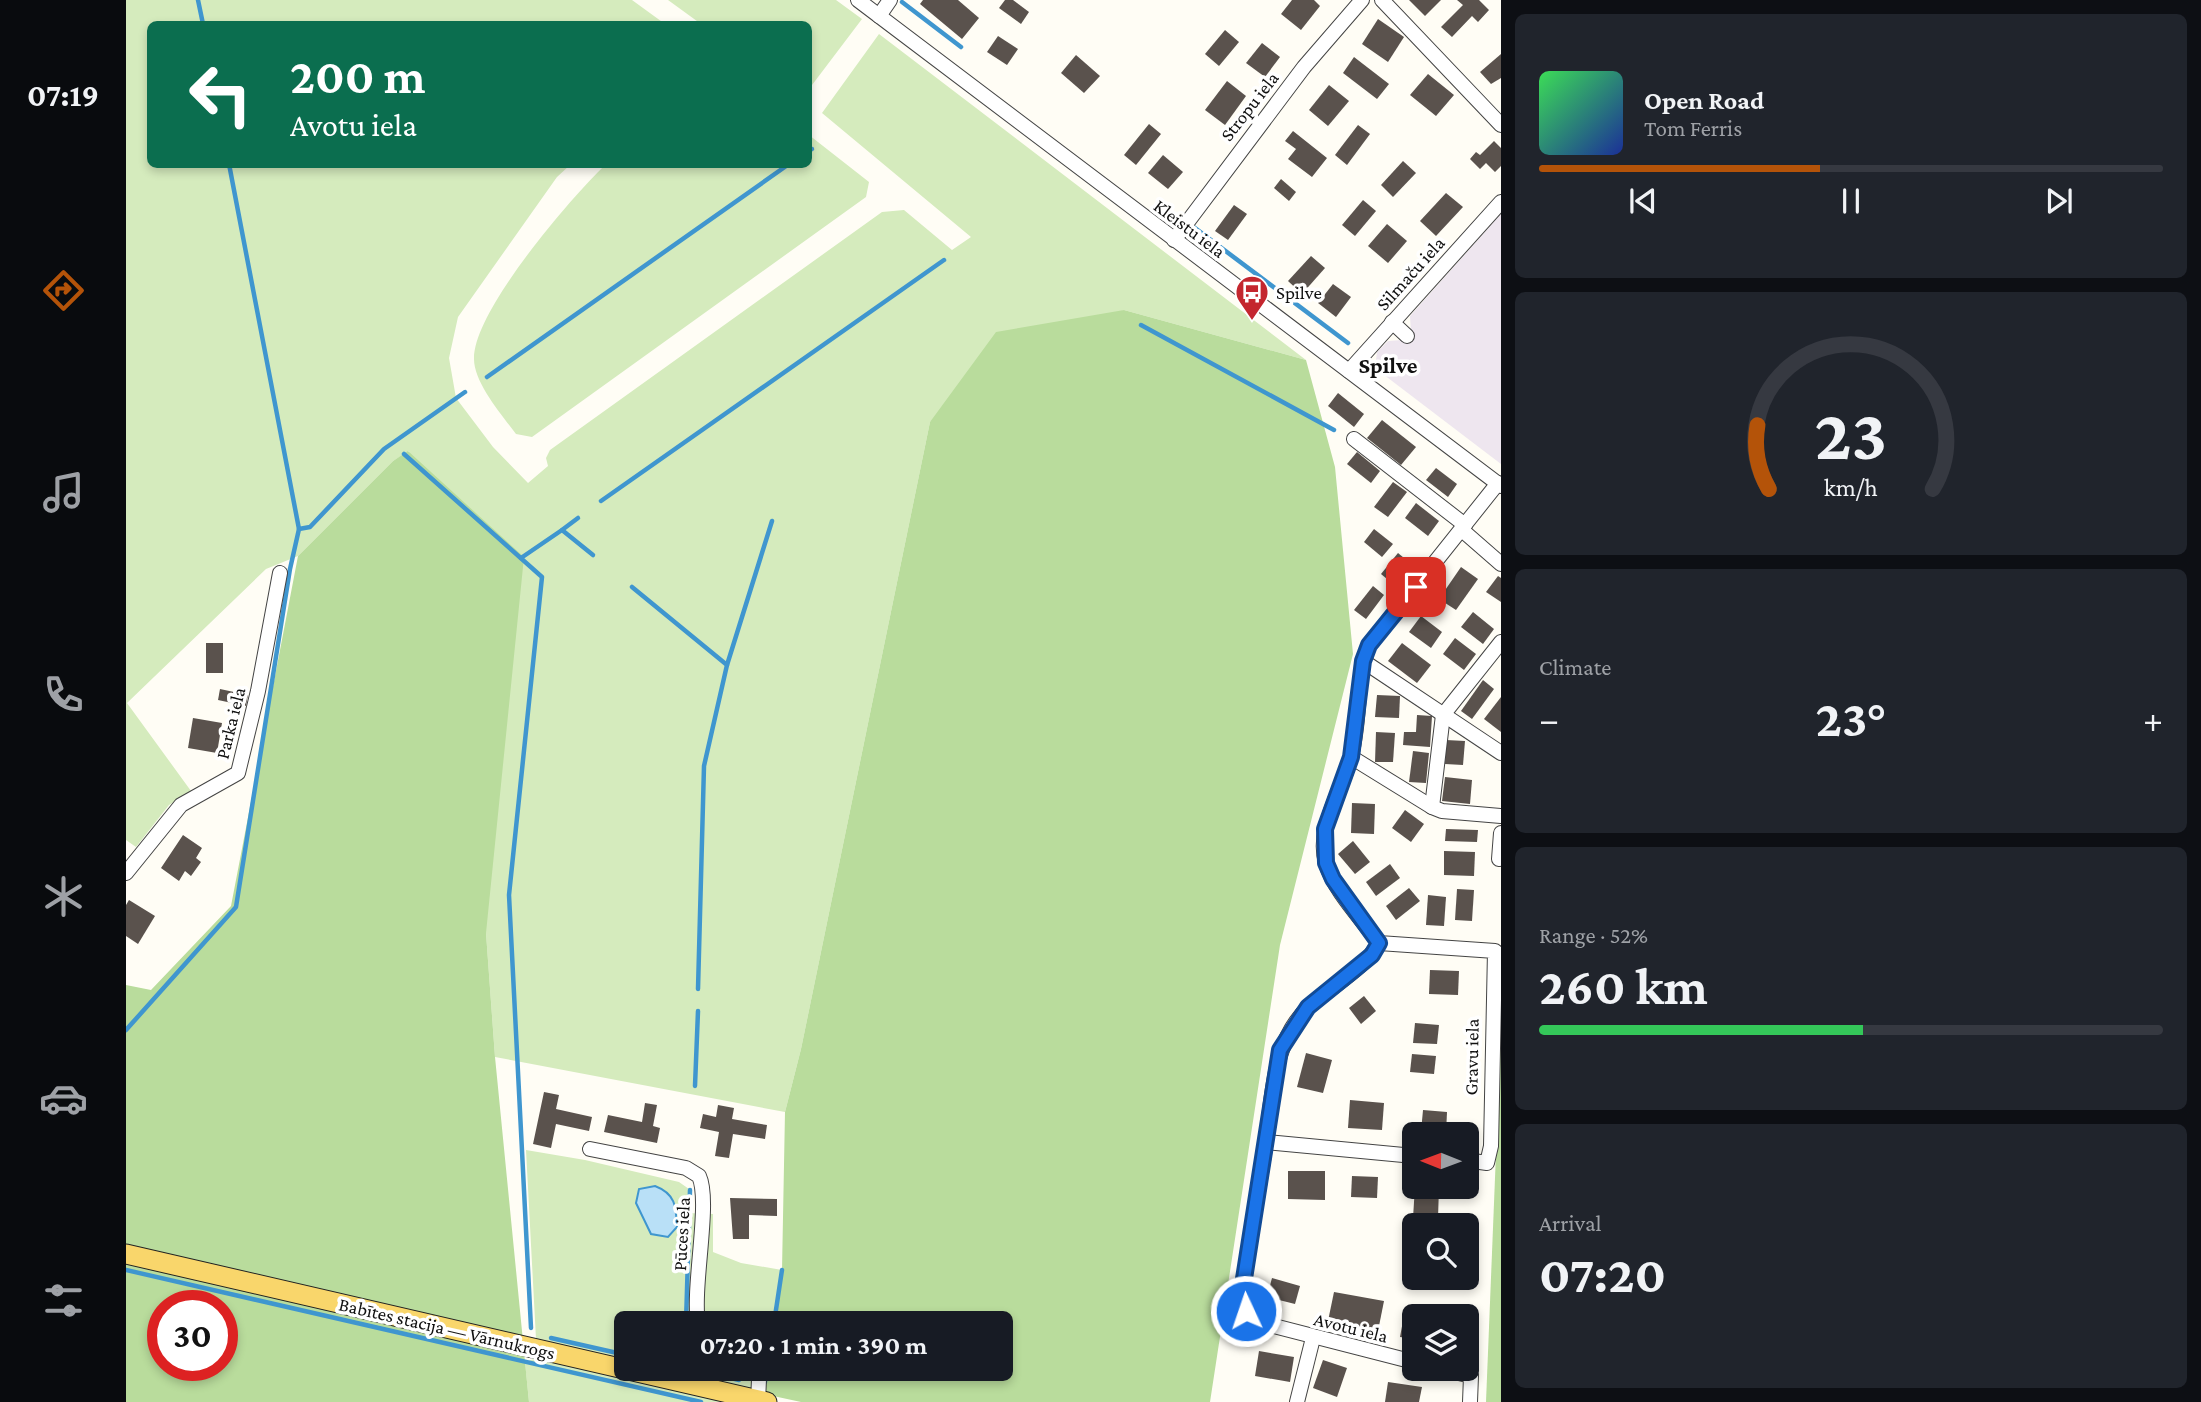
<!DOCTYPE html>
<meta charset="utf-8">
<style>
:root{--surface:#171b24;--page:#20242c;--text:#f1f3f6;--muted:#9ea1a6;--line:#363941;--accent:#b45309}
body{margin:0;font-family:"Crimson Pro",serif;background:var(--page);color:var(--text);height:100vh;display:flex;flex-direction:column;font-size:26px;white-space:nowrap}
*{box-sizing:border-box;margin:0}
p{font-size:23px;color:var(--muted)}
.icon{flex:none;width:38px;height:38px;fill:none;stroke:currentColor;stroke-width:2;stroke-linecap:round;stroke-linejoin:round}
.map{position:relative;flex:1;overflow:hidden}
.sheet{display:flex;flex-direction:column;gap:14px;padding:14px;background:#0d0f14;width:700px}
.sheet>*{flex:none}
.guide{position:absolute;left:21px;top:21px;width:665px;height:147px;border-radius:10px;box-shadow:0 4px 10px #0003;background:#0b6e4f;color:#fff;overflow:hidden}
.needle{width:46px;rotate:271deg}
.tools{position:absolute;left:1276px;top:1122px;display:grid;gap:14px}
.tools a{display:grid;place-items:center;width:77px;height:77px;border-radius:10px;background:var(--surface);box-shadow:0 4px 10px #0003;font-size:35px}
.speed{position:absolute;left:21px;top:1290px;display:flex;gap:14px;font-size:35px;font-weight:700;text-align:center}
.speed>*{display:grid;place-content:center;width:91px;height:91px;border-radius:50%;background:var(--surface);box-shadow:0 4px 10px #0003;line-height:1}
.speed .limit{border:10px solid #d22;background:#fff;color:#111}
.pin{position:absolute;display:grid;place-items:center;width:60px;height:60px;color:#fff;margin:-30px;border-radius:14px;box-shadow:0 4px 10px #0006}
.me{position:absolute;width:77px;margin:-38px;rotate:357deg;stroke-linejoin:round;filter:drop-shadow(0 0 5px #0008)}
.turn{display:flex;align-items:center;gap:24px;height:147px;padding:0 28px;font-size:32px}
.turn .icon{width:91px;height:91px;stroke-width:2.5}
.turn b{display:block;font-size:49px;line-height:60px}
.big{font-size:52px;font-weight:700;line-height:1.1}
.sheet .widget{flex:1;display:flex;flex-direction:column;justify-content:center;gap:10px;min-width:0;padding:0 24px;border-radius:10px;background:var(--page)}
.sheet .dial{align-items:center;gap:0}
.dial svg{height:182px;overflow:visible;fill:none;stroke:var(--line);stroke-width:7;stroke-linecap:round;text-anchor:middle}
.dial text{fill:var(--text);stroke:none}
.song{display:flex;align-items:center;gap:21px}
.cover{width:84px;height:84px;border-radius:10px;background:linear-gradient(135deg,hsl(130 70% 55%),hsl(230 70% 35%))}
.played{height:7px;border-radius:4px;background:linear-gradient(90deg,var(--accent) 45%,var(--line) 45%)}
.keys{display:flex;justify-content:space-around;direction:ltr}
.heat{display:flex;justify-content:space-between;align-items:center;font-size:38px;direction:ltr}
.charge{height:10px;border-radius:5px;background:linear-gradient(90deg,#34c759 52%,var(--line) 0)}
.trip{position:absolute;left:488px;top:1311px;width:399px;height:70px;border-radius:10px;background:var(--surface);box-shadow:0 4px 10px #0003;font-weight:700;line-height:70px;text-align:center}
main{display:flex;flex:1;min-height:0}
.menu{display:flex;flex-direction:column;width:126px;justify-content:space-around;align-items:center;background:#090b0e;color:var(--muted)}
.menu .icon{width:49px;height:49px}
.menu .on{color:var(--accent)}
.menu b{font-size:32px;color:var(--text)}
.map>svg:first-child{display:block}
.industrial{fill:#eee6ef}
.green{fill:#d5ebbd}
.forest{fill:#b9dc9c;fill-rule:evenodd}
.water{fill:#b9e0f7;stroke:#3f96cf;stroke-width:2}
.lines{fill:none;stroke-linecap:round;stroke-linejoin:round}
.stream{stroke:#3f96cf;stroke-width:4.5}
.building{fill:#5a524d}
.minor-casing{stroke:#444;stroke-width:16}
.major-casing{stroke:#222;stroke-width:21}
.minor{stroke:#fff;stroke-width:14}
.major{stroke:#f9d66b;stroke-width:19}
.route-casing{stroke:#114b97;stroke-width:18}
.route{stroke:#1a73e8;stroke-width:12}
.labels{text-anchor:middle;stroke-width:7;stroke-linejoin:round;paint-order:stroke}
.street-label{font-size:19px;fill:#111;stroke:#fff}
.poi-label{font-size:19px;fill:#111;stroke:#fff;text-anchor:start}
.quarter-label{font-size:23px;font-weight:bold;fill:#111;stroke:#fff}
</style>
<main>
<nav class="menu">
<b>07:19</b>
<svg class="icon on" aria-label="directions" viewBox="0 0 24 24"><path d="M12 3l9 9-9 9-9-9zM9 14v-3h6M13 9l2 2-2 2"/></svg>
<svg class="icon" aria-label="music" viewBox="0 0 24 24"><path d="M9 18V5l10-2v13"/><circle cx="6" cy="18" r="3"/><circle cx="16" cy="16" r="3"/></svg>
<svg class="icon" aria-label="phone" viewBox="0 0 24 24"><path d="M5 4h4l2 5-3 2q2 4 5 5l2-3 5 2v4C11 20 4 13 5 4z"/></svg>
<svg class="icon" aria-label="climate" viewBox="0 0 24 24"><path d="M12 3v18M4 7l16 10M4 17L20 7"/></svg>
<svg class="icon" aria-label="car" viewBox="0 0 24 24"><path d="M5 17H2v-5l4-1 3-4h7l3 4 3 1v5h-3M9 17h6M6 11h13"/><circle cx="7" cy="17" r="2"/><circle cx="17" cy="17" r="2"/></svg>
<svg class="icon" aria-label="filters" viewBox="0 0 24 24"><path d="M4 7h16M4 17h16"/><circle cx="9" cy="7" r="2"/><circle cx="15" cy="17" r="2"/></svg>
</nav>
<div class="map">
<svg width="1375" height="1402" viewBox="0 0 1375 1402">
<rect width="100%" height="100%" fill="#fffdf5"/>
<polygon class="industrial" points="1375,214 1375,464 1249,368 1251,352 1262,341 1276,340 1285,332 1284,316"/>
<g class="green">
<polygon points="0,0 506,0 539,24 24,24 24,164 444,165 431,177 332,317 323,358 330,398 367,447 402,483 422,466 420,458 424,450 756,212 778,210 826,250 845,237 696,113 753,34 1180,360 998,310 804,422 675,1049 659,1112 369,1057 360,933 283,451 267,461 172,556 140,569 1,703 65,791 43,805 10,847 0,840"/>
<polygon points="542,0 710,0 736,19 683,89 682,24 575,24"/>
<path d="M683,135L743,182L740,197L406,437L390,434C376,415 348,383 348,359C347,311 444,199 479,165L682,164Z"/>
<polygon points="400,1150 459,1160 553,1182 563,1189 562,1213 587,1214 587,1252 615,1263 656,1270 648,1323 500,1323 500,1368 641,1369 636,1402 403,1402 399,1362 411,1358"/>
</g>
<g class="forest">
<polygon points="998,310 1180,360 1209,467 1227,654 1154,945 1084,1402 675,1402 638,1394 641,1369 875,1368 875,1323 648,1323 656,1270 659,1112 675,1049 804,422 870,332"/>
<path d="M282,451L398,557L360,933L369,1057L403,1402H0V985L25,990L105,906L172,556L267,461ZM37,1306H96V1365H37Z"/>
<polygon points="1375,1029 1375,1402 1360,1402"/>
</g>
<path class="water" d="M529,1186C550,1194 550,1207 551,1227L542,1237L525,1234L510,1203L513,1189Z"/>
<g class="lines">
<g class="stream">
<polyline points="72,0 77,24"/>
<polyline points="776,2 835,47"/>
<polyline points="682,151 686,149"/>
<polyline points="1065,225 1222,343"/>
<polyline points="1015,325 1208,430"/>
<polyline points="361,377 663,164"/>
<polyline points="278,454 416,577 383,895 405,1328"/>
<polyline points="475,501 818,260"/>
<polyline points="173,529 184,527 258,449 339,392"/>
<polyline points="436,530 452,518"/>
<polyline points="395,558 436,530 467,555"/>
<polyline points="506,587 601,665 578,766 572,989"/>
<polyline points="601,665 646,521"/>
<polyline points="0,1030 110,907 164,569 173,529 103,164"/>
<polyline points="569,1086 572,1011"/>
<polyline points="0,1270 575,1402"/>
<polyline points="560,1323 564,1190"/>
<polyline points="648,1323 656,1270"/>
<polyline points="425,1338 500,1355"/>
<polyline points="562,1368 613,1380"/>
<polyline points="639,1382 641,1368"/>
</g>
</g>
<g class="building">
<polygon points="797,0 832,0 853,18 836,39 794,4"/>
<polygon points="879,0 887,0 903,12 895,24 873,8"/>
<polygon points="1166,0 1188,0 1194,6 1175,30 1155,14"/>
<polygon points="1283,0 1315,0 1299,16"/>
<polygon points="1331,0 1353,0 1363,10 1352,22 1346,16 1326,37 1315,27 1337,5"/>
<polygon points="1252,19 1278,37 1262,62 1236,44"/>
<polygon points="1099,30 1113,42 1093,66 1079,54"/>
<polygon points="872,36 892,49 881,65 861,52"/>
<polygon points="1136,43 1154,57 1139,77 1120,63"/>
<polygon points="1375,54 1375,78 1365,84 1354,72"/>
<polygon points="950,55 974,76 958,93 935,73"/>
<polygon points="1228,57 1263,84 1251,99 1217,73"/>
<polygon points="1302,74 1328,95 1310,116 1284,95"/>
<polygon points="1101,81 1120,96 1099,125 1079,110"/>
<polygon points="1203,85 1223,101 1202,126 1183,110"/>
<polygon points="1023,124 1035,134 1010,165 998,155"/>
<polygon points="1232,125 1244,134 1221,165 1209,155"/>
<polygon points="1167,131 1201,158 1186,177 1162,159 1170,149 1159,141"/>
<polygon points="1368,141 1375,148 1375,166 1369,172 1360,163 1354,169 1344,159 1350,152 1354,155"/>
<polygon points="1037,155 1057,172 1042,189 1022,173"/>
<polygon points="1277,161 1290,173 1267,197 1255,185"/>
<polygon points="1155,179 1170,192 1163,201 1148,188"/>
<polygon points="1320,193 1337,207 1310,236 1294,221"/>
<polygon points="1237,200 1250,211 1229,236 1216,225"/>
<polygon points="1108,205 1121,214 1102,240 1089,231"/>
<polygon points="1261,224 1281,241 1262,263 1242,246"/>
<polygon points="1185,256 1199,268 1176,294 1162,281"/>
<polygon points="1207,284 1225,297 1210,317 1192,303"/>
<polygon points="1212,393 1238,414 1228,427 1202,406"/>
<polygon points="1256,420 1290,447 1275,465 1241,438"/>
<polygon points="1231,452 1254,471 1245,483 1221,464"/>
<polygon points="1310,468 1331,484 1322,497 1300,480"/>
<polygon points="1267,482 1281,492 1262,517 1248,507"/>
<polygon points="1290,503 1313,521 1302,536 1279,518"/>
<polygon points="1248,529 1267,544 1256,557 1238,542"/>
<polygon points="1272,553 1284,563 1267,584 1255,574"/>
<polygon points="1335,567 1352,579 1330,610 1313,599"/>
<polygon points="1372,576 1375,578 1375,602 1360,592"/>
<polygon points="1247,586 1258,595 1240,619 1228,610"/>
<polygon points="1347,612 1368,629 1357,644 1335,627"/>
<polygon points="1295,616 1316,632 1305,648 1283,632"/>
<polygon points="1329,638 1350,654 1338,670 1317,654"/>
<rect x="80" y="643" width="17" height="30"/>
<polygon points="1276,643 1305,665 1291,683 1262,661"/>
<polygon points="1357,680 1368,689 1346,719 1335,711"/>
<polygon points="94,689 122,695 120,706 92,700"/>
<polygon points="1251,695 1274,696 1273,718 1249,717"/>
<polygon points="1375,697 1375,732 1358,719"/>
<polygon points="1291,715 1306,716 1304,747 1277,745 1278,732 1290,732"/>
<polygon points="67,718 96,723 91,753 62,748"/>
<polygon points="1250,732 1269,733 1267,762 1249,762"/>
<polygon points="1320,740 1339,741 1337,765 1319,764"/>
<polygon points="1287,751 1303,753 1300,783 1283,782"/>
<polygon points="1319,777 1346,780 1344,804 1316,801"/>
<polygon points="1226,803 1249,804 1248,834 1225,833"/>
<polygon points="1279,810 1298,824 1285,842 1266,828"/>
<polygon points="1320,829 1352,830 1351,842 1319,841"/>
<polygon points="57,835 76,848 70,858 75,862 65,876 59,871 53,881 35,868"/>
<polygon points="1227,841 1244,862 1229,874 1212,854"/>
<polygon points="1318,851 1349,852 1348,876 1318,875"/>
<polygon points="1264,864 1274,878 1250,896 1240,882"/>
<polygon points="1283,888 1294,901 1270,920 1260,906"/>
<polygon points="1331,889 1348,890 1346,921 1329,920"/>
<polygon points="1302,895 1320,897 1318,926 1300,925"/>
<polygon points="3,900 29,916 12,944 0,936 0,905"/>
<polygon points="1304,970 1333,971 1332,995 1303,994"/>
<polygon points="1238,996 1250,1011 1235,1024 1223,1008"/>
<polygon points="1289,1023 1313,1025 1311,1044 1287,1043"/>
<polygon points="1180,1053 1206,1060 1197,1093 1171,1087"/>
<polygon points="1286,1054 1310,1056 1308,1074 1284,1072"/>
<polygon points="418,1092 433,1095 430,1109 466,1117 463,1131 430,1124 425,1148 407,1144"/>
<polygon points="1224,1100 1258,1103 1256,1130 1222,1128"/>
<polygon points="519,1103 531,1105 527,1126 534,1128 531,1143 478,1132 482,1115 516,1122"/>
<polygon points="592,1105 608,1108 606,1119 641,1125 639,1139 607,1134 603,1158 589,1156 593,1132 574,1128 577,1114 590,1117"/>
<polygon points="1297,1110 1321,1112 1320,1134 1295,1132"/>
<polygon points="1162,1171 1199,1171 1199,1200 1162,1199"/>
<polygon points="1226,1176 1252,1177 1251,1198 1225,1197"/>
<polygon points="1289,1186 1313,1186 1312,1219 1287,1218"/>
<polygon points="604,1198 651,1199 651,1216 623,1215 623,1239 607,1239"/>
<polygon points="1146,1278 1174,1286 1169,1304 1141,1297"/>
<polygon points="1208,1292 1258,1301 1252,1331 1202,1321"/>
<polygon points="1279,1310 1303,1315 1288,1316 1288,1339 1274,1337"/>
<polygon points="1133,1351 1168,1357 1164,1382 1129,1376"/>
<polygon points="1197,1360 1221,1368 1211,1397 1187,1388"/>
<polygon points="1262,1382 1296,1387 1293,1402 1259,1402"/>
</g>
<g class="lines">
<defs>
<g id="minor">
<polyline points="732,0 1375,486"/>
<polyline points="1256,0 1375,125"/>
<polyline points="753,16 764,0"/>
<polyline points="1048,240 1178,67 1236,0"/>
<polyline points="1266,322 1281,336"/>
<polyline points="1223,371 1375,202"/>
<polyline points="1228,439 1339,525"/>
<polyline points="1336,530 1375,564"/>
<polyline points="1375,642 1317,715 1306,807 1316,811 1375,816"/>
<polyline points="1237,661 1375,753"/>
<polyline points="1225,757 1306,807"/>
<polyline points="1373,859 1375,833"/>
<polyline points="0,873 55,805 112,773 132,691 154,573"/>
<path d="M1253,943C1238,969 1207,985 1185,1005C1146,1039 1147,1095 1140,1142L1288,1156"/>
<polyline points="1140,1142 1117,1285 1120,1311 1128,1321 1288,1362"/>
<path d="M464,1149L560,1168L573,1176C585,1202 566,1286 572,1323"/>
<path d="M1340,1160L1361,1163L1365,1146L1369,951L1253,943C1236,919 1208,891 1200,863C1190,829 1215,792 1224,760C1235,723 1229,682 1243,645L1372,483"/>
<polyline points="626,1368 633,1379 632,1402"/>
<polyline points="1313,1368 1345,1376 1344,1402"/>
<polyline points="1171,1402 1187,1338"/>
</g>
<polyline id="major" points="0,1254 641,1402"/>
</defs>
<use href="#minor" class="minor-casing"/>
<use href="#major" class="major-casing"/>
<use href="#minor" class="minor"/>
<use href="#major" class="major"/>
</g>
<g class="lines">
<defs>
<polyline id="route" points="1120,1311 1117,1285 1154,1050 1182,1007 1246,955 1253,943 1207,879 1200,863 1199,829 1225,757 1237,661 1243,645 1290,587"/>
</defs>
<use href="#route" class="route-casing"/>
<use href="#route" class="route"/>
</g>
<defs>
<symbol id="bus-pin" viewBox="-11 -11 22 30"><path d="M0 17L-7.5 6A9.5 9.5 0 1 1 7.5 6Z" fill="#c4262e" stroke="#fff"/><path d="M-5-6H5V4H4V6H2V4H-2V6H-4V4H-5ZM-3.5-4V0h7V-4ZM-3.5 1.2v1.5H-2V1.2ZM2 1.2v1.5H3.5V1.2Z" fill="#fff"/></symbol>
</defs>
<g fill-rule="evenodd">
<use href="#bus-pin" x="1107" y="273" width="38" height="52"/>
</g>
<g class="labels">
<g class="street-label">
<text transform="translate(1123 106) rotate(-52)" y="7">Stropu iela</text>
<text transform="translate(1064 228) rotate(37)" y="7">Kleistu iela</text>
<text transform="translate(1284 273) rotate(-48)" y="7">Silmaču iela</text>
<text transform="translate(104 723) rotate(-76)" y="7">Parka iela</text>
<text transform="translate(1345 1057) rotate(-89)" y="7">Gravu iela</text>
<text transform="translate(555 1234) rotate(-87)" y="7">Pūces iela</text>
<text transform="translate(1225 1327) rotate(14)" y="7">Avotu iela</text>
<text transform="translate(321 1328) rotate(13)" y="7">Babītes stacija — Vārnukrogs</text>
</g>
<g class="poi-label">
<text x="1150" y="299">Spilve</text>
</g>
<g class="quarter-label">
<text x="1262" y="373">Spilve</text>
</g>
</g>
</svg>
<div class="tools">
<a><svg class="needle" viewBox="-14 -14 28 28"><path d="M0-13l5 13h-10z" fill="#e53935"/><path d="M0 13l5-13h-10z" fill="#9ea1a6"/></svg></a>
<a><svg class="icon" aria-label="search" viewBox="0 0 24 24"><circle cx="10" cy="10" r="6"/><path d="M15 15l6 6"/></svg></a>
<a><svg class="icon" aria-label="layers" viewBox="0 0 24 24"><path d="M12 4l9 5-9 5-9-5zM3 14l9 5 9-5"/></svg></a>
</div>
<div class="speed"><div class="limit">30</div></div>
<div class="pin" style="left:1290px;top:587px;background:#d93025"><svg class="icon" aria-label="arrive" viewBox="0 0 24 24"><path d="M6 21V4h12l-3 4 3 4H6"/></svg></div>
<svg class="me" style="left:1120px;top:1311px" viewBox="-20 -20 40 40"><circle r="17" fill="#1a73e8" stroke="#fff" stroke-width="3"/><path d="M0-11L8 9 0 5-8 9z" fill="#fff"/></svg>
<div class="trip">07:20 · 1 min · 390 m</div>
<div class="guide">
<div class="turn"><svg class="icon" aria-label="left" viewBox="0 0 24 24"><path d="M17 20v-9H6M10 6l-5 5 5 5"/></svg><div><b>200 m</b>Avotu iela</div></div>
</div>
</div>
<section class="sheet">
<div class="widget">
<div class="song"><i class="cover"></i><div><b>Open Road</b><p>Tom Ferris</p></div></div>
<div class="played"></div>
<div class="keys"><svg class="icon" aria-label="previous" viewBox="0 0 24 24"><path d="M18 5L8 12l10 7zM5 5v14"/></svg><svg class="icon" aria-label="pause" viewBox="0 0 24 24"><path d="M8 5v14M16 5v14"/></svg><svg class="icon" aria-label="next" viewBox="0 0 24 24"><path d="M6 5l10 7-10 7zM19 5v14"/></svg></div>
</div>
<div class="widget dial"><svg viewBox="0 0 100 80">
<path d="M14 69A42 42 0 1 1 86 69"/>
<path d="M14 69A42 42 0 0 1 9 41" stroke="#b45309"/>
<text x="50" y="56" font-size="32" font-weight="700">23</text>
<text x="50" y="72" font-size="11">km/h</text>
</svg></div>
<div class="widget"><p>Climate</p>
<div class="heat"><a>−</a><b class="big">23°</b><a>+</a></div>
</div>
<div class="widget"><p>Range · 52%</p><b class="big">260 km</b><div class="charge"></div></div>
<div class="widget"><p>Arrival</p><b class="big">07:20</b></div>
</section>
</main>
